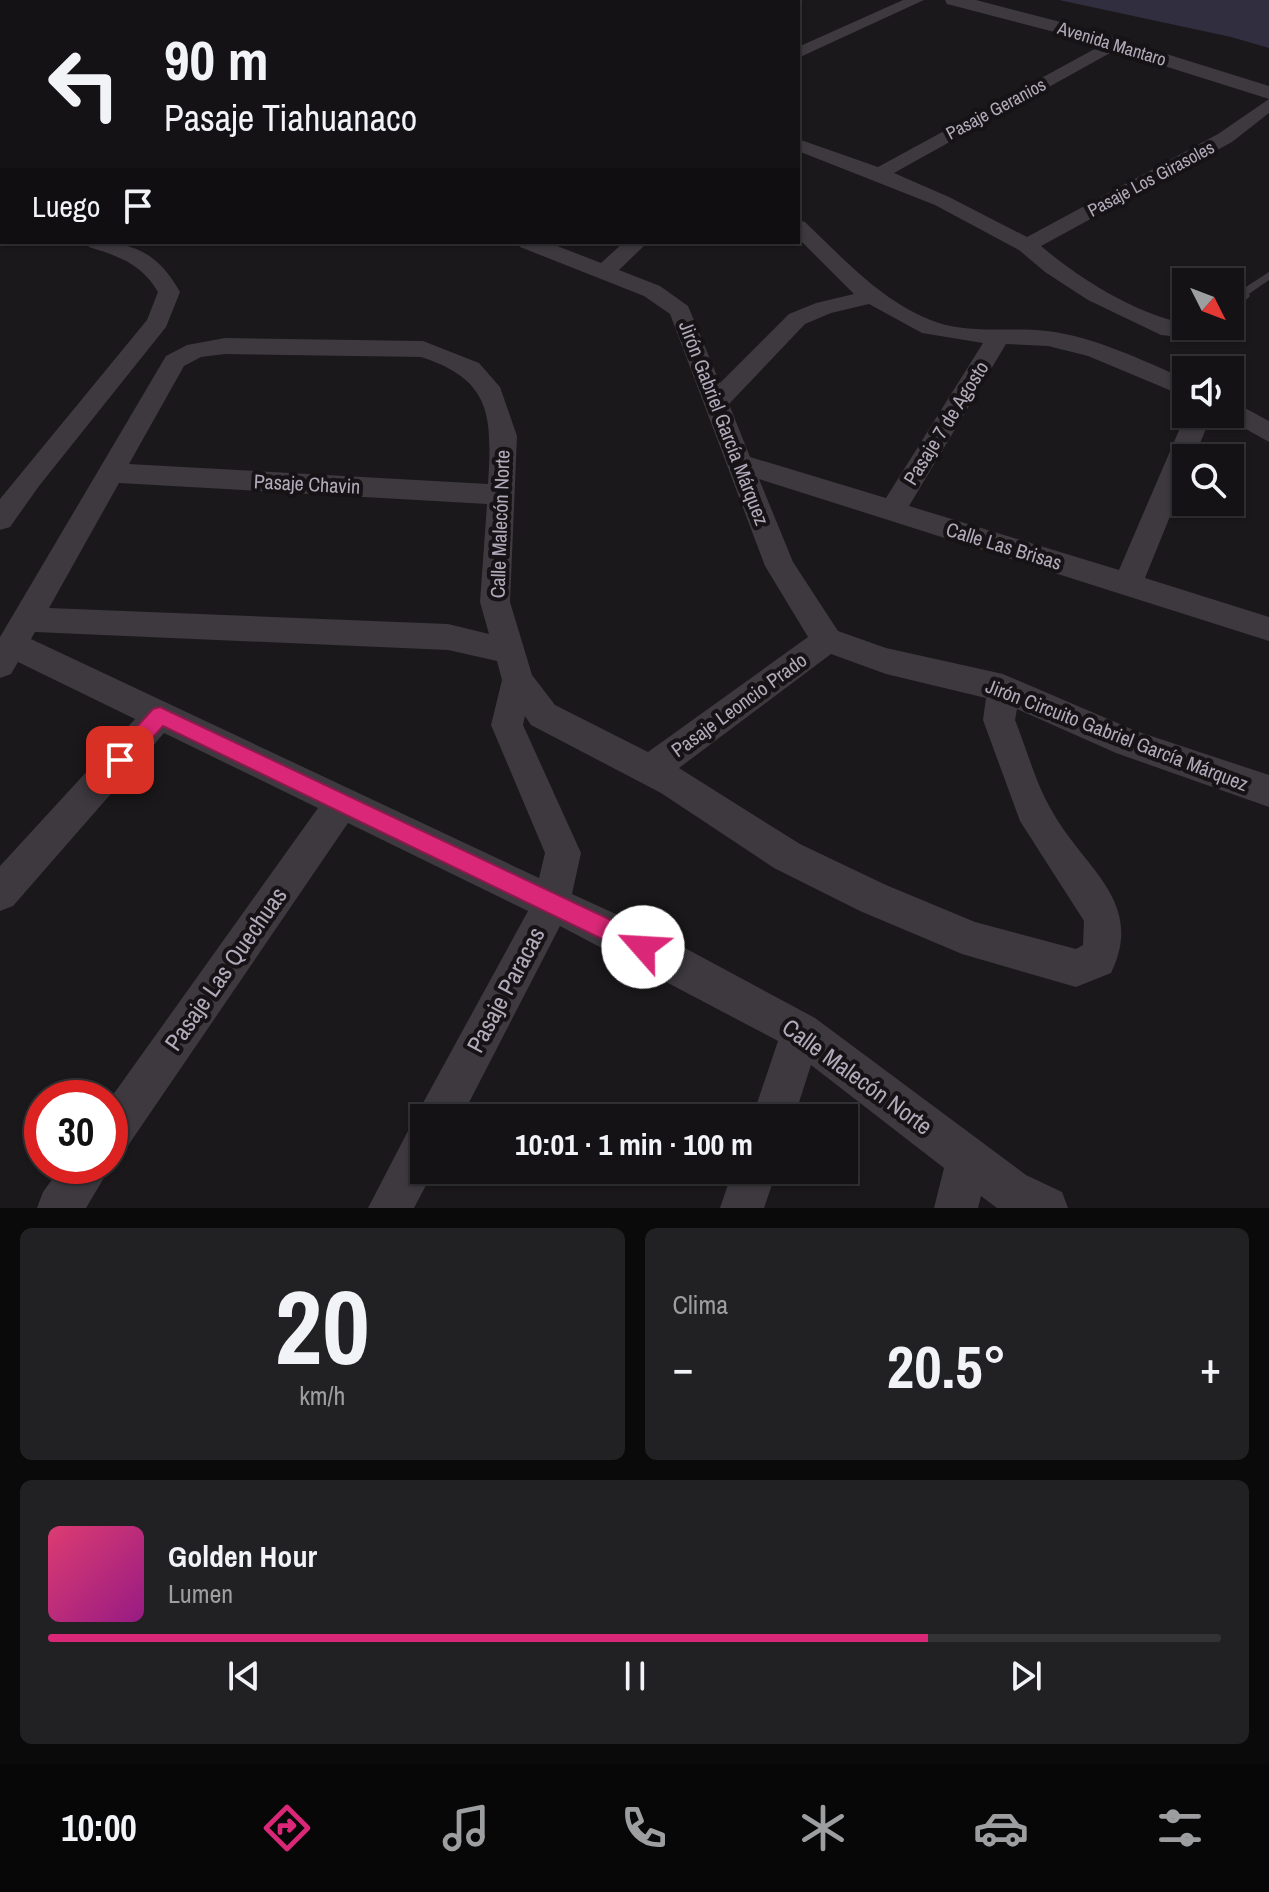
<!DOCTYPE html>
<html lang="es">
<meta charset="utf-8">
<style>
:root{--surface:#141214;--page:#212022;--text:#f1f3f6;--muted:#9d9ea0;--line:#333234;--accent:#db2777}
body{margin:0;font-family:"Archivo Narrow",sans-serif;background:var(--page);color:var(--text);height:100vh;display:flex;flex-direction:column;font-size:30px;white-space:nowrap}
*{box-sizing:border-box;margin:0}
p{font-size:26px;color:var(--muted)}
.icon{flex:none;width:44px;height:44px;fill:none;stroke:currentColor;stroke-width:2;stroke-linecap:round;stroke-linejoin:round}
.map{position:relative;height:1208px;overflow:hidden}
.details{display:flex;flex-direction:column;gap:20px;padding:20px;background:#0b0a0b;flex:1}
.details>*{flex:none}
.banner{position:absolute;left:0px;top:0px;width:800px;height:244px;box-shadow:0 2px 6px #0004,0 0 0 2px var(--line);background:#141214;color:var(--text);overflow:hidden}
.needle{width:52px;rotate:132deg}
.tools{position:absolute;left:1172px;top:268px;display:grid;gap:16px}
.tools a{display:grid;place-items:center;width:72px;height:72px;border-radius:0px;background:var(--surface);box-shadow:0 2px 6px #0004,0 0 0 2px var(--line);font-size:40px}
.speed{position:absolute;left:24px;top:1080px;display:flex;gap:16px;font-size:40px;font-weight:700;text-align:center}
.speed>*{display:grid;place-content:center;width:104px;height:104px;border-radius:50%;background:var(--surface);box-shadow:0 2px 6px #0004,0 0 0 2px var(--line);line-height:1}
.speed .limit{border:12px solid #d22;background:#fff;color:#111}
.pin{position:absolute;display:grid;place-items:center;width:68px;height:68px;color:#fff;margin:-34px;border-radius:16px;box-shadow:0 4px 12px #0006}
.me{position:absolute;width:88px;margin:-44px;rotate:296deg;stroke-linejoin:round;filter:drop-shadow(0 0 6px #0008)}
.turn{display:flex;align-items:center;gap:28px;height:168px;padding:0 32px;font-size:36px}
.turn .icon{width:104px;height:104px;stroke-width:2.5}
.turn b{display:block;font-size:56px;line-height:68px}
.then{display:flex;align-items:center;height:76px;padding:0 32px;background:#0003;gap:16px;font-size:30px}
.big{font-size:60px;font-weight:800;line-height:1.1}
.details .tile{flex:1;display:flex;flex-direction:column;justify-content:center;gap:12px;min-width:0;padding:0 28px;border-radius:12px;background:var(--page)}
.details .dial{align-items:center;gap:0}
.dial b{font-size:104px;line-height:1}
.song{display:flex;align-items:center;gap:24px}
.cover{width:96px;height:96px;border-radius:12px;background:linear-gradient(135deg,hsl(340 70% 55%),hsl(310 70% 35%))}
.played{height:8px;border-radius:4px;background:linear-gradient(90deg,var(--accent) 75%,var(--line) 75%)}
.keys{display:flex;justify-content:space-around;direction:ltr}
.heat{display:flex;justify-content:space-between;align-items:center;font-size:44px;direction:ltr}
.details .tiles{flex:1;display:grid;gap:20px;grid-template-columns:1fr 1fr}
.tile:last-child{grid-column:span 2}
.trip{position:absolute;left:410px;top:1104px;width:448px;height:80px;border-radius:0px;background:var(--surface);box-shadow:0 2px 6px #0004,0 0 0 2px var(--line);font-weight:800;line-height:80px;text-align:center}
.tab-bar{display:flex;height:128px;justify-content:space-around;align-items:center;background:#080708;color:var(--muted)}
.tab-bar .icon{width:56px;height:56px}
.tab-bar .active{color:var(--accent)}
.tab-bar b{font-size:36px;color:var(--text)}
.map>svg:first-child{display:block}
.water{fill:#312e3f}
.lines{fill:none;stroke-linecap:round;stroke-linejoin:round}
.service{fill:#3d393f;fill-rule:evenodd}
.minor{fill:#3d393f;fill-rule:evenodd}
.tertiary{fill:#3d393f;fill-rule:evenodd}
.route{fill:#db2777;stroke:#8e194d;stroke-width:2}
.labels{text-anchor:middle;stroke-width:8;stroke-linejoin:round;paint-order:stroke}
.far-street-label{font-size:18px;fill:#b1aaba;stroke:#151315}
.street-label{font-size:20px;fill:#b1aaba;stroke:#151315}
.near-street-label{font-size:24px;fill:#b1aaba;stroke:#151315}
</style>
<div class="map">
<svg width="1269" height="1208" viewBox="0 0 1269 1208">
<rect width="100%" height="100%" fill="#1a181a"/>
<polygon class="water" points="1059,0 1269,0 1269,48 1231,37"/>
<g class="lines">
<polygon class="service" points="1269,272 1269,280 1243,298 1235,298 1235,294"/>
<g class="minor">
<polygon points="903,0 924,0 798,58 798,47"/>
<polygon points="2,26 2,36 0,37 0,27"/>
<path d="M1113,39L1121,44L1119,48L894,173L949,197L1027,237L1218,134L1269,99V113L1232,142L1041,246C1086,284 1154,326 1211,326L1207,331L1189,338L1161,335L1088,300L1045,272L1019,250L935,205L798,151V139L878,167Z"/>
<rect x="0" y="133" width="2" height="12"/>
<path d="M798,220L805,222C845,260 883,303 936,322C970,334 1011,327 1047,331C1096,337 1141,360 1186,379V397L1088,356L1048,346L1006,344L909,506L1119,570L1186,414H1212L1194,458H1186V477L1145,578L1269,617V641L759,479L793,562L838,631L886,648L1003,674L1136,731L1269,775V807L1116,753L1017,709L1015,720C1027,750 1036,784 1052,811C1083,868 1146,901 1111,973L1076,987L962,954L860,911L774,868L661,793L531,725L525,716L523,725L581,853L572,894L657,933L815,1018L1026,1175L1062,1192L1068,1208H997L981,1196L978,1208H934L944,1168L811,1065L794,1118H752L778,1041L560,926L461,1118H424V1170H434L414,1208H368L409,1129L419,1124L417,1118L423,1103L528,911L348,823L125,1150L110,1156V1099L318,808L164,733L13,906L0,911V866L135,719L18,662L11,674L0,678V637L166,356L187,345L225,338L423,341L479,363L500,387L517,436L510,602L532,675L555,705L648,752L808,637L765,566L670,314L644,296L520,247L517,242H547L601,263L624,242H648L619,270L660,286L688,306L720,383L789,314L816,303L854,294L798,238ZM869,304L922,333L983,343L886,498L750,457L729,404L805,324L831,313ZM225,354L421,357C493,380 492,418 488,484L129,464L184,366L201,357ZM119,483L487,504L480,602L489,634L448,624L49,608ZM35,632L448,650L497,661L502,680L491,725L545,853L539,878L31,639ZM831,654L886,674L986,698L983,720L1020,821L1084,921L1083,945L1076,949L975,922L886,885L800,844L679,768Z"/>
<path d="M86,242C132,242 156,250 180,292L166,327L39,486L10,527L0,530V499L147,320L158,292C142,264 118,256 89,247Z"/>
<polygon points="1239,289 1247,291 1250,296 1238,308 1230,310 1230,292"/>
<polygon points="1230,400 1269,421 1269,442 1221,415 1230,414"/>
<polygon points="110,1164 111,1166 86,1208 37,1208 43,1192 62,1166"/>
<polygon points="733,1170 777,1170 764,1208 720,1208"/>
</g>
<polygon class="tertiary" points="945,0 976,0 1080,27 1269,86 1269,99 1066,35 947,4"/>
</g>
<polygon class="route" points="160,707 651,939 654,947 651,955 643,959 635,955 163,726 127,766 120,769 113,766 110,760 113,753 153,709"/>
<g class="labels">
<g class="far-street-label">
<text transform="translate(1112 44) rotate(17)" y="6">Avenida Mantaro</text>
<text transform="translate(996 109) rotate(-28)" y="6">Pasaje Geranios</text>
<text transform="translate(1151 179) rotate(-28)" y="6">Pasaje Los Girasoles</text>
</g>
<g class="street-label">
<text transform="translate(724 423) rotate(69)" y="7">Jirón Gabriel García Márquez</text>
<text transform="translate(946 423) rotate(-58)" y="7">Pasaje 7 de Agosto</text>
<text transform="translate(307 484) rotate(3)" y="7">Pasaje Chavin</text>
<text transform="translate(500 524) rotate(-88)" y="7">Calle Malecón Norte</text>
<text transform="translate(1004 546) rotate(17)" y="7">Calle Las Brisas</text>
<text transform="translate(739 705) rotate(-36)" y="7">Pasaje Leoncio Prado</text>
<text transform="translate(1117 735) rotate(21)" y="7">Jirón Circuito Gabriel García Márquez</text>
</g>
<g class="near-street-label">
<text transform="translate(226 969) rotate(-55)" y="8">Pasaje Las Quechuas</text>
<text transform="translate(506 990) rotate(-62)" y="8">Pasaje Paracas</text>
<text transform="translate(857 1077) rotate(36)" y="8">Calle Malecón Norte</text>
</g>
</g>
</svg>
<div class="tools">
<a><svg class="needle" viewBox="-14 -14 28 28"><path d="M0-13l5 13h-10z" fill="#e53935"/><path d="M0 13l5-13h-10z" fill="#9d9ea0"/></svg></a>
<a><svg class="icon" aria-label="sound" viewBox="0 0 24 24"><path d="M4 9h4l5-4v14l-5-4H4zM17 9q2 3 0 6"/></svg></a>
<a><svg class="icon" aria-label="search" viewBox="0 0 24 24"><circle cx="10" cy="10" r="6"/><path d="M15 15l6 6"/></svg></a>
</div>
<div class="speed"><div class="limit">30</div></div>
<div class="pin" style="left:120px;top:760px;background:#d93025"><svg class="icon" aria-label="arrive" viewBox="0 0 24 24"><path d="M6 21V4h12l-3 4 3 4H6"/></svg></div>
<svg class="me" style="left:643px;top:947px" viewBox="-20 -20 40 40"><circle r="19" fill="#fff"/><path d="M0-13L10 11 0 6-10 11z" fill="#db2777"/></svg>
<div class="trip">10:01 · 1 min · 100 m</div>
<div class="banner">
<div class="turn"><svg class="icon" aria-label="left" viewBox="0 0 24 24"><path d="M17 20v-9H6M10 6l-5 5 5 5"/></svg><div><b>90 m</b>Pasaje Tiahuanaco</div></div>
<div class="then">Luego<svg class="icon" aria-label="arrive" viewBox="0 0 24 24"><path d="M6 21V4h12l-3 4 3 4H6"/></svg></div>
</div>
</div>
<section class="details">
<div class="tiles">
<div class="tile dial"><b>20</b><p>km/h</p></div>
<div class="tile"><p>Clima</p>
<div class="heat"><a>−</a><b class="big">20.5°</b><a>+</a></div>
</div>
<div class="tile">
<div class="song"><i class="cover"></i><div><b>Golden Hour</b><p>Lumen</p></div></div>
<div class="played"></div>
<div class="keys"><svg class="icon" aria-label="previous" viewBox="0 0 24 24"><path d="M18 5L8 12l10 7zM5 5v14"/></svg><svg class="icon" aria-label="pause" viewBox="0 0 24 24"><path d="M8 5v14M16 5v14"/></svg><svg class="icon" aria-label="next" viewBox="0 0 24 24"><path d="M6 5l10 7-10 7zM19 5v14"/></svg></div>
</div>
</div>
</section>
<nav class="tab-bar">
<b>10:00</b>
<svg class="icon active" aria-label="directions" viewBox="0 0 24 24"><path d="M12 3l9 9-9 9-9-9zM9 14v-3h6M13 9l2 2-2 2"/></svg>
<svg class="icon" aria-label="music" viewBox="0 0 24 24"><path d="M9 18V5l10-2v13"/><circle cx="6" cy="18" r="3"/><circle cx="16" cy="16" r="3"/></svg>
<svg class="icon" aria-label="phone" viewBox="0 0 24 24"><path d="M5 4h4l2 5-3 2q2 4 5 5l2-3 5 2v4C11 20 4 13 5 4z"/></svg>
<svg class="icon" aria-label="climate" viewBox="0 0 24 24"><path d="M12 3v18M4 7l16 10M4 17L20 7"/></svg>
<svg class="icon" aria-label="car" viewBox="0 0 24 24"><path d="M5 17H2v-5l4-1 3-4h7l3 4 3 1v5h-3M9 17h6M6 11h13"/><circle cx="7" cy="17" r="2"/><circle cx="17" cy="17" r="2"/></svg>
<svg class="icon" aria-label="filters" viewBox="0 0 24 24"><path d="M4 7h16M4 17h16"/><circle cx="9" cy="7" r="2"/><circle cx="15" cy="17" r="2"/></svg>
</nav>
